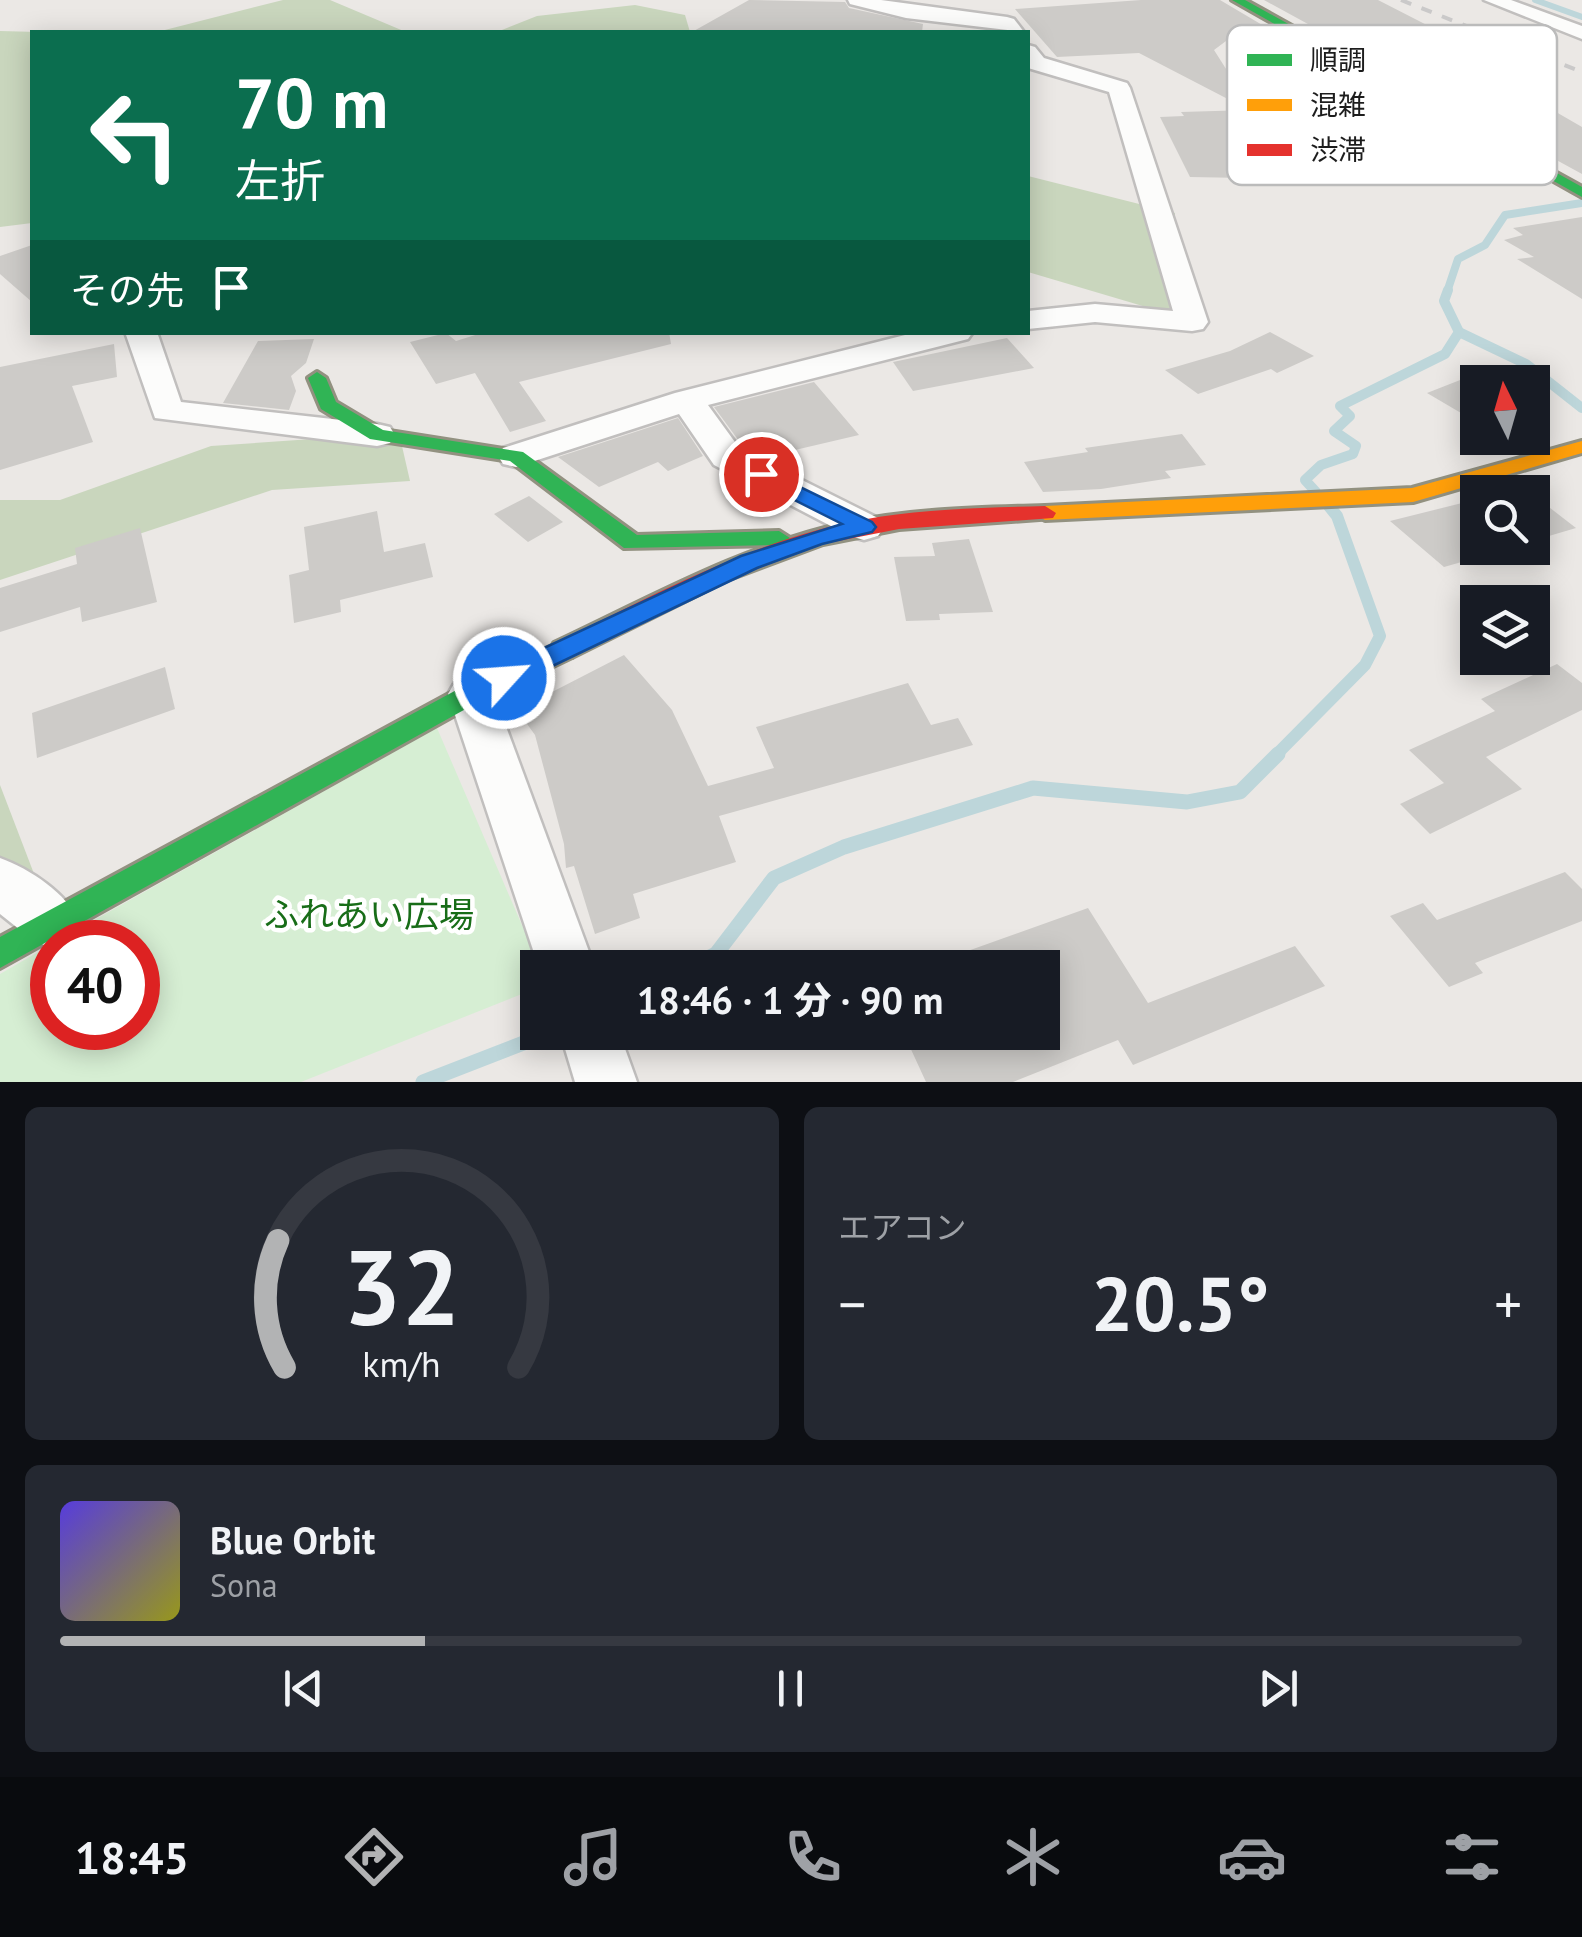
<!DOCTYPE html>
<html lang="ja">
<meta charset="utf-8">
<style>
:root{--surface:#171b24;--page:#242831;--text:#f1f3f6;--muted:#9ea1a6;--line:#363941;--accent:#b2b3b4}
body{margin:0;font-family:"PT Sans","Noto Sans JP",sans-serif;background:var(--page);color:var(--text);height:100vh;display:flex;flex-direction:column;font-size:38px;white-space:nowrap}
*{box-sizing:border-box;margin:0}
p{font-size:32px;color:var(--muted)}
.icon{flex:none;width:55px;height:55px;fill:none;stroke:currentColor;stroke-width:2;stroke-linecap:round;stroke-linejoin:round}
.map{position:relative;height:1082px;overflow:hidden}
.panel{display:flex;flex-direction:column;gap:25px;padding:25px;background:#0d0f14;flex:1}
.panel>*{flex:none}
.banner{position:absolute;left:30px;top:30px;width:1000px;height:305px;border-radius:0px;box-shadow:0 5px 25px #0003;background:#0b6e4f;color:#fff;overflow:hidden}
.needle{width:65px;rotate:355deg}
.controls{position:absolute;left:1460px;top:365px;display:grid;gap:20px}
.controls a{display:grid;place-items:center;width:90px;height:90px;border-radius:0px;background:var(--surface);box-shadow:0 5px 25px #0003;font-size:50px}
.speed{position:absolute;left:30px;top:920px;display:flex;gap:20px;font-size:50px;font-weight:700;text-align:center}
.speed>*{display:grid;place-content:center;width:130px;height:130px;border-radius:50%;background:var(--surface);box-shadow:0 5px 25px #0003;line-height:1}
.speed .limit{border:15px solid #d22;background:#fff;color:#111}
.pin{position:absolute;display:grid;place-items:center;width:85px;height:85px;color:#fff;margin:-42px;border:5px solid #fff;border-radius:50%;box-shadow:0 2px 10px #0007}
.me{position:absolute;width:110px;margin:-55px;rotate:64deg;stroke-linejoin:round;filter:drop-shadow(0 0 8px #0008)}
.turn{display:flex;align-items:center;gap:35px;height:210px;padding:0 40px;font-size:45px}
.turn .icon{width:130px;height:130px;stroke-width:2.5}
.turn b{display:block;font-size:70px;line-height:85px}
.then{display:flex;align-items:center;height:95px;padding:0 40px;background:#0003;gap:20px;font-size:38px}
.big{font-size:75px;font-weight:800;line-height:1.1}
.panel .widget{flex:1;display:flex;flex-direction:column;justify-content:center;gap:15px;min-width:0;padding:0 35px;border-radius:15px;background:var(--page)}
.panel .dial{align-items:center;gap:0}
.dial svg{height:260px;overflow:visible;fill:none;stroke:var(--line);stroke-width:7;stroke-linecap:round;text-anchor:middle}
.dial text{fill:var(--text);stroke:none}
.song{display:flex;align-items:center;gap:30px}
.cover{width:120px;height:120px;border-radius:15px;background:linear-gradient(135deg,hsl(250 70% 55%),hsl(60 70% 35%))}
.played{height:10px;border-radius:5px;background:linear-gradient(90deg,var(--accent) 25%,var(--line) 25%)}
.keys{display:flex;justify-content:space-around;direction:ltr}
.heat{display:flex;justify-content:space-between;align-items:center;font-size:55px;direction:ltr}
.panel .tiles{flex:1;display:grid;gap:25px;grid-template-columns:1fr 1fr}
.widget:last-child{grid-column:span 2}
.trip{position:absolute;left:520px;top:950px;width:540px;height:100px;border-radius:0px;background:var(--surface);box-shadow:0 5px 25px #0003;font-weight:800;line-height:100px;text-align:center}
.tab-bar{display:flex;height:160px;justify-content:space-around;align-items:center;background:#090b0e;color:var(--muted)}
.tab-bar .icon{width:70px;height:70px}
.tab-bar .active{color:var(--accent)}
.tab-bar b{font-size:45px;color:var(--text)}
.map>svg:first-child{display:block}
.forest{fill:#c9d6bd}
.park{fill:#d6eed3}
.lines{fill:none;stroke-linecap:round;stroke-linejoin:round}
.stream-far4{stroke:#bdd6da;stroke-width:6}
.stream-far3{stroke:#bdd6da;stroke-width:8}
.stream-far2{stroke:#bdd6da;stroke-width:10}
.stream-far1{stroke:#bdd6da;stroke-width:12}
.stream{stroke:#bdd6da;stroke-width:15}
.building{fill:#cdcbc8}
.street-casing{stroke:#c1bfbe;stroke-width:5}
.fast-casing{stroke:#929180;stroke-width:6}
.slow-casing{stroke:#929180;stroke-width:6}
.jam-casing{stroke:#929180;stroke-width:6}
.street{fill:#fcfcfb;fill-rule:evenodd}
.fast{fill:#30b455;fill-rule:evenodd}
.slow{fill:#ff9f0a;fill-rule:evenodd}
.jam{fill:#e5322d;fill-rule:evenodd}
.rail{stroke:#cac9c9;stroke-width:4;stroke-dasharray:11 11;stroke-linecap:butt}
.route{fill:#1a73e8;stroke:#114b97;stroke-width:2.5}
.labels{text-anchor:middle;stroke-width:9;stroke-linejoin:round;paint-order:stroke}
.near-park-label{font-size:35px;fill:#186d18;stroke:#fff}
.key{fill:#fff;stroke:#bbb;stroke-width:2.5}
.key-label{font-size:28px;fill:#1d1d1d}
</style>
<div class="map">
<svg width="1582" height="1082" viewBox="0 0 1582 1082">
<rect width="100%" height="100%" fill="#ebe8e5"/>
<g class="forest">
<polygon points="283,0 330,0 406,32 157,32"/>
<polygon points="635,5 685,15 690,32 497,32 537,16"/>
<polygon points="0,31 38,32 32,32 32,223 0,227"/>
<polygon points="1028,176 1175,213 1173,315 1028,272"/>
<polygon points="399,433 410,481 272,490 0,580 0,500 60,500 211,446"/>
<polygon points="0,785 36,879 0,896"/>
</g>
<polygon class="park" points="437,728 540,967 537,988 301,1082 0,1082 0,974 52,944 52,1028 138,1028 138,942 55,942"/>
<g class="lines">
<polyline class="stream-far4" points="1535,0 1582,17"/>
<polyline class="stream-far3" points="1447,292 1458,259 1485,245 1505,215 1582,203"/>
<g class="stream-far2">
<polyline points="1448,290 1444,301 1459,332 1526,364 1582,408"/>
<polyline points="1316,492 1305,480 1321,465 1353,454 1356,446 1334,431 1350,416 1340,406 1445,354 1459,332"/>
</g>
<polyline class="stream-far1" points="1275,756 1365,665 1380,636 1337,516 1329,506"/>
<g class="stream">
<polyline points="688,968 716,954 774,878 844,847 1033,788 1187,802 1240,792 1278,754"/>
<polyline points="423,1082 552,1032"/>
</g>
</g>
<g class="building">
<polygon points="749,0 845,2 849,8 923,24 922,32 692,32"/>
<polygon points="1141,0 1220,0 1481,154 1417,161 1432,171 1360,177 1226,41 1214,50 1296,179 1190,177 1160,117 1184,116 1181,112 1249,110 1139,53 1057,57 1015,9"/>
<polygon points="1264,0 1378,0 1458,41 1467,52 1540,88 1518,90 1582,127 1582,174"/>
<polygon points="1582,217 1582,299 1517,259 1534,257 1504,240 1523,235 1513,228"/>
<polygon points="32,245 32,302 0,274 0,256"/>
<polygon points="485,332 669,332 671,344 519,382 546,421 510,432 475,373 436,384 410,342 446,333 456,341"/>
<polygon points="1270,332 1314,356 1277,373 1271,369 1198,394 1165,370 1230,351"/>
<polygon points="1007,338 1034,368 913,391 893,362"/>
<polygon points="314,339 306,363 291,376 296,391 289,410 223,403 258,341"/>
<polygon points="114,344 117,377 72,386 93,442 0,470 0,367"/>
<polygon points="1478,373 1478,423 1427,393"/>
<polygon points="814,382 859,435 765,457 756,453 746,438 739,441 714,407"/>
<polygon points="678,418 703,456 668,471 658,462 599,487 558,457"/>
<polygon points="1182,434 1206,465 1165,471 1171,478 1101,489 1043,492 1024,462 1088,452 1085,448"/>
<polygon points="1532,494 1576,528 1532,541"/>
<polygon points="529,496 563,522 528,542 494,514"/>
<polygon points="1478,499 1478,548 1511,548 1444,567 1390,521"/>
<polygon points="377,511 384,552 425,543 433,577 340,600 341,612 294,623 289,575 309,570 304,527"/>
<polygon points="140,528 157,602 82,622 80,607 0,632 0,588 77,564 75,548"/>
<polygon points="969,539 993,612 939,614 940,620 906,621 894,557 935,556 932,543"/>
<polygon points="624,655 672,710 708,786 774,768 756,727 908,683 931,725 958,718 973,745 719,816 736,862 633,894 640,918 595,934 574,866 566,868 564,844 535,735 517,710"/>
<polygon points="1557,664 1582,683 1582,710 1486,757 1522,789 1430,834 1400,804 1444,783 1409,750 1495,711 1481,699"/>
<polygon points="165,667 175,709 37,758 32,713"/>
<polygon points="1565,872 1582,889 1582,921 1475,963 1483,973 1449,987 1390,916 1423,903 1437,920"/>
<polygon points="1088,908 1148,1003 1295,946 1325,986 1133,1065 1118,1040 1013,1082 926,1082 903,1032 1042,1032 1042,968 935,968 934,963"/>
</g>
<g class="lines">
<defs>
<g id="street">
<polygon points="848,0 881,0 1007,17 1014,19 1024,32 906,18 850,4"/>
<polygon points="1484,0 1511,0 1582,26 1582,39"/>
<polygon points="1028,45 1035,47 1044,58 1127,83 1130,88 1208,322 1203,329 1192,331 1095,322 1028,329 1028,311 1095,304 1173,311 1109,92 1028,68"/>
<polygon points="125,332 157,332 181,402 377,424 390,427 395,435 390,443 377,446 155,418"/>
<polygon points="917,332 973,332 968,339 708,405 740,449 878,518 884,527 878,536 864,540 850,536 714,465 679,414 516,467 503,464 498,456 503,448 675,393"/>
<polygon points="471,676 487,682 494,694 595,968 539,968 448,694 455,682"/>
<path d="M0,858C30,869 67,893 80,923L72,941L52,942V948L34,941L0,914Z"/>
<polygon points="560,1032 619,1032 637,1082 575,1082"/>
</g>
<g id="fast">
<polygon points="1232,0 1245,0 1582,187 1582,197"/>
<polygon points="317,372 326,378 336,402 383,430 523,452 637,535 779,531 790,538 779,545 624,548 510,461 370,439 321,409 308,378"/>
<polygon points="563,641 572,643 575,650 572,657 480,701 0,968 0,937 462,687"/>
</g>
<polygon id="slow" points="1582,441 1582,453 1413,502 1045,520 1034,513 1045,506 1412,488"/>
<path id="jam" d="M1045,506L1056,513L1053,518L899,529L823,544L727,580L572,657H554L551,650L554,643C648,599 743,545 846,523C911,509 978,508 1045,506Z"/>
</defs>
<use href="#street" class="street-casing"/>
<use href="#fast" class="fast-casing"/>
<use href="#slow" class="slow-casing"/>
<use href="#jam" class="jam-casing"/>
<use href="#street" class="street"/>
<use href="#fast" class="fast"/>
<use href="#slow" class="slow"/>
<use href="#jam" class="jam"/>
<polyline class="rail" points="1401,0 1582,72"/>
</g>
<polygon class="route" points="761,468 872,522 876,527 872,532 822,544 757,568 513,685 495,685 491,678 495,671 741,556 842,524 753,479 750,474 753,470"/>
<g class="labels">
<g class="near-park-label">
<text x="369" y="927">ふれあい広場</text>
</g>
</g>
<rect x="1227" y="25" width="330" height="160" rx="15" class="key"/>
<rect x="1247" y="54" width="45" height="12" fill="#30b455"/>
<rect x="1247" y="99" width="45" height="12" fill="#ff9f0a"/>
<rect x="1247" y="144" width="45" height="12" fill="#e5322d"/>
<g class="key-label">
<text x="1310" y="70">順調</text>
<text x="1310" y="115">混雑</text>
<text x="1310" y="160">渋滞</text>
</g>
</svg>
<div class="controls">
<a><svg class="needle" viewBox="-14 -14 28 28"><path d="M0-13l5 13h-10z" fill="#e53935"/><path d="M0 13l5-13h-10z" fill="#9ea1a6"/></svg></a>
<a><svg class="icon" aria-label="search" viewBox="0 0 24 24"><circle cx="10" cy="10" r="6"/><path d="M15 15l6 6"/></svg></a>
<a><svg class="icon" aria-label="layers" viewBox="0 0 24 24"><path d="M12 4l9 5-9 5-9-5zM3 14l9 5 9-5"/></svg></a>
</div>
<div class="speed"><div class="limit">40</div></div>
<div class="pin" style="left:761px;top:474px;background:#d93025"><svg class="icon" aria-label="arrive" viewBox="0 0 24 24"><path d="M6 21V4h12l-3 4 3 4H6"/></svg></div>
<svg class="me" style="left:504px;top:678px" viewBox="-20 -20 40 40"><circle r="17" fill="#1a73e8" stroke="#fff" stroke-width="3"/><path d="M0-11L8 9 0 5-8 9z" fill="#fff"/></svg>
<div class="trip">18:46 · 1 分 · 90 m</div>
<div class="banner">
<div class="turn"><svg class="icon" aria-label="left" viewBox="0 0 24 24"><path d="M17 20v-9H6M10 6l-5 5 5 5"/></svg><div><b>70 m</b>左折</div></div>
<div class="then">その先<svg class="icon" aria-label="arrive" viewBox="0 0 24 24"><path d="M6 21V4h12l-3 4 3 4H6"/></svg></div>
</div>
</div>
<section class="panel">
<div class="tiles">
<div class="widget dial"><svg viewBox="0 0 100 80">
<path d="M14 69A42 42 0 1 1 86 69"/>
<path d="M14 69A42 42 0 0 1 12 30" stroke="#b2b3b4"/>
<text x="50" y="56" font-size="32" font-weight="700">32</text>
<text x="50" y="72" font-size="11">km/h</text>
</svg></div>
<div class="widget"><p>エアコン</p>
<div class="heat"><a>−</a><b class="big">20.5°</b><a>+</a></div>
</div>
<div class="widget">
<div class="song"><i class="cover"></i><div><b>Blue Orbit</b><p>Sona</p></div></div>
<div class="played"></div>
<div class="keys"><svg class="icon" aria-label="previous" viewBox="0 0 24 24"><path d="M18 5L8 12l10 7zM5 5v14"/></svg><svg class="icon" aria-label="pause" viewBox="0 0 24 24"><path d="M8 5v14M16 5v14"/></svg><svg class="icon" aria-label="next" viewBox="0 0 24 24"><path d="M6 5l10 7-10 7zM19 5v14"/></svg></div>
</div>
</div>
</section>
<nav class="tab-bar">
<b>18:45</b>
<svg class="icon active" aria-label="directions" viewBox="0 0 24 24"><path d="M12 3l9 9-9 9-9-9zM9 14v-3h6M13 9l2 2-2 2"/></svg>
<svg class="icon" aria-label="music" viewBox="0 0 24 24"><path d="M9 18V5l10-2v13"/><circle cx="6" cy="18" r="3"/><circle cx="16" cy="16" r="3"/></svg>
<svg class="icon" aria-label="phone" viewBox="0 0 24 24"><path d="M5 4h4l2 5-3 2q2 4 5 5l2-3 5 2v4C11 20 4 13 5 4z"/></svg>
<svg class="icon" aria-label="climate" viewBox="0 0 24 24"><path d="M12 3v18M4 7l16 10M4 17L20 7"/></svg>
<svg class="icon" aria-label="car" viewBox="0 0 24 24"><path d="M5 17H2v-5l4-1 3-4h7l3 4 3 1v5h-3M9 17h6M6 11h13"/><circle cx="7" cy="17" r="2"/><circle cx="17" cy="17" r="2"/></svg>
<svg class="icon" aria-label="filters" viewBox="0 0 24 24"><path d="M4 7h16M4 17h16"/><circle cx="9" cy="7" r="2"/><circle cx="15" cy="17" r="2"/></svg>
</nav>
